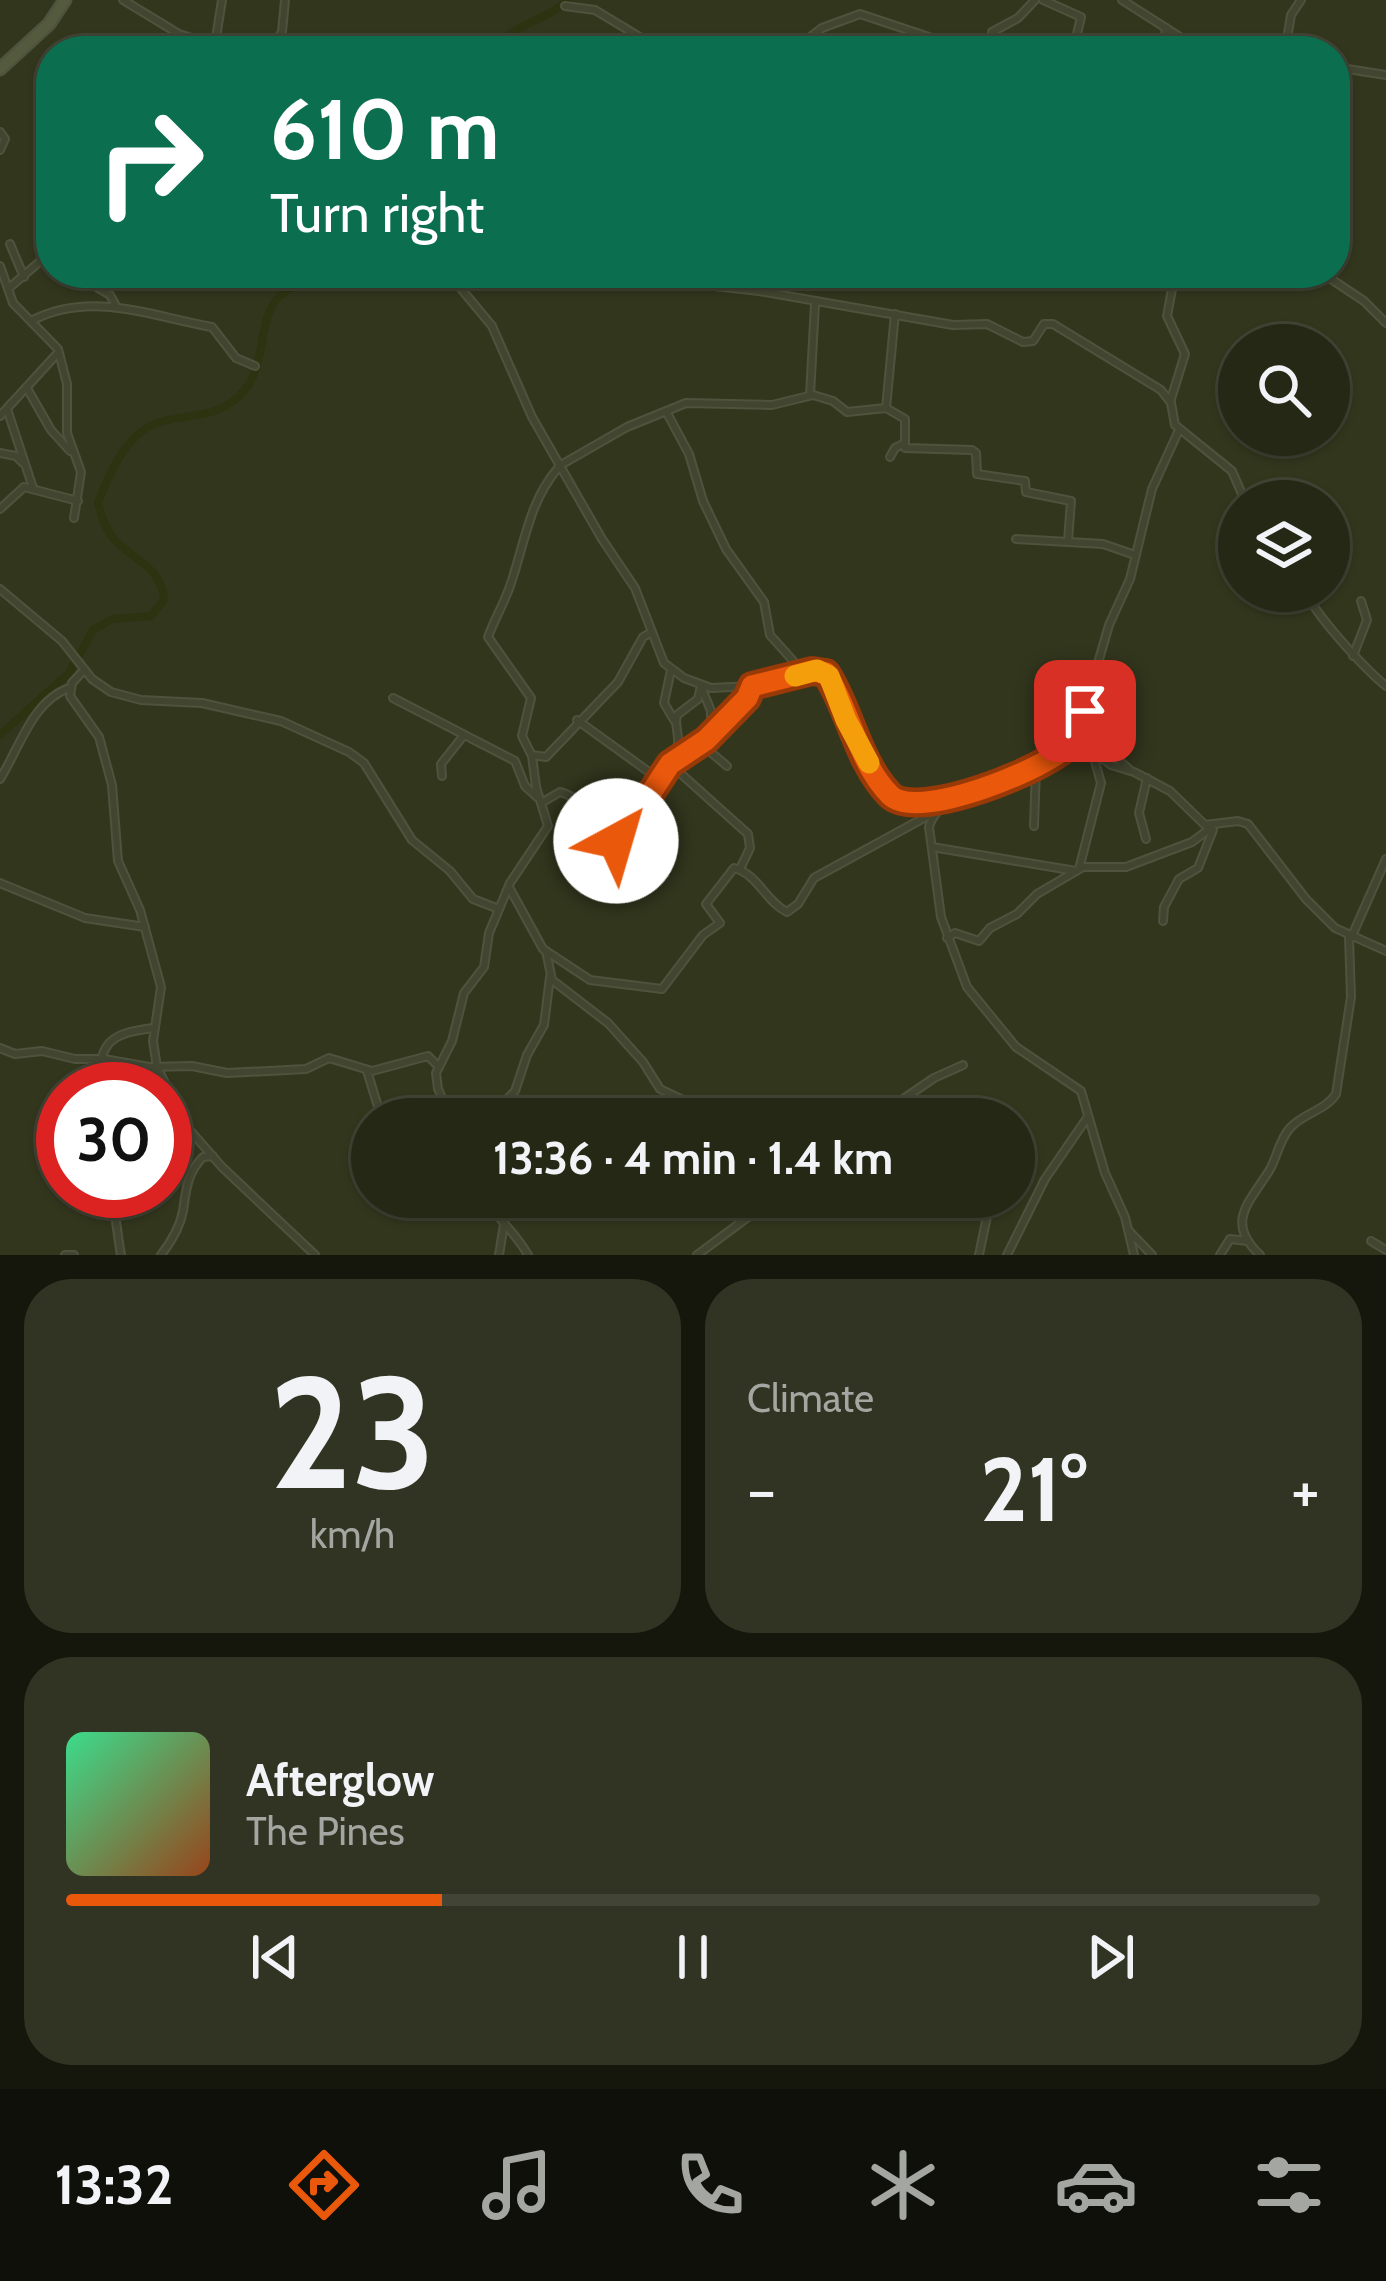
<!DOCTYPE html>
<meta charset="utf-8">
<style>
:root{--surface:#262816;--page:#323423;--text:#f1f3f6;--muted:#a4a6a1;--line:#424435;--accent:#ea580c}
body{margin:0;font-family:Cabin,sans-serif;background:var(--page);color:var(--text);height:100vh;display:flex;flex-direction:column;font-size:45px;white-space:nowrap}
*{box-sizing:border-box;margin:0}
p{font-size:39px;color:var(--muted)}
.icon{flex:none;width:66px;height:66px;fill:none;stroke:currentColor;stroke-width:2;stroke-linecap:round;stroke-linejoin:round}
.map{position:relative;height:1255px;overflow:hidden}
.details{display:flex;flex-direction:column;gap:24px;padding:24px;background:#15160c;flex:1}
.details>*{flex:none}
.hud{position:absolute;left:36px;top:36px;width:1314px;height:252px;border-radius:48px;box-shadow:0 3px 9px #0004,0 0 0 3px var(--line);background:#0b6e4f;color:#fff;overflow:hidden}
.controls{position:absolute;left:1218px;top:324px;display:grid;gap:24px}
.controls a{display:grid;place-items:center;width:132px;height:132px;border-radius:50%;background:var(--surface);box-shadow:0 3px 9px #0004,0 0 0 3px var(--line);font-size:60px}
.speed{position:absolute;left:36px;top:1062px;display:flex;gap:24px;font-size:60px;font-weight:700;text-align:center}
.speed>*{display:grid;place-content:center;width:156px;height:156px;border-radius:50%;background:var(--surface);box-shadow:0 3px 9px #0004,0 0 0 3px var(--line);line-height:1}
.speed .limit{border:18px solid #d22;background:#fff;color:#111}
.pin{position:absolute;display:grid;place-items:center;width:102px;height:102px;color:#fff;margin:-51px;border-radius:24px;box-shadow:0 6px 18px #0006}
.me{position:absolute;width:132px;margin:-66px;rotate:39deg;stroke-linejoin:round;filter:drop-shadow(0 0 9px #0008)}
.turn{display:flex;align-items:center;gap:42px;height:252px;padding:0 36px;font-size:54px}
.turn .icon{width:156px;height:156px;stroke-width:2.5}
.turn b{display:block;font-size:84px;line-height:102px}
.big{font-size:90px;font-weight:800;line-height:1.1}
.details .tile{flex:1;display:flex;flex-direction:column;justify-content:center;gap:18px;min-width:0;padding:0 42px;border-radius:48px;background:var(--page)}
.details .dial{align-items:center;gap:0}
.dial b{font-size:156px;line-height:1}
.song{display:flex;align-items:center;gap:36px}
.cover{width:144px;height:144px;border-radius:18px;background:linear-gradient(135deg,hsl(150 70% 55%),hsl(20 70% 35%))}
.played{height:12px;border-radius:6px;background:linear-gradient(90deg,var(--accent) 30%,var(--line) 30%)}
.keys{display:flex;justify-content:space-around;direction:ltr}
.heat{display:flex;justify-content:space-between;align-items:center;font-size:66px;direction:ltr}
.details .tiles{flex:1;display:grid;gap:24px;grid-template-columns:1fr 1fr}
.tile:last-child{grid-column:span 2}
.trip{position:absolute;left:351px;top:1098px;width:684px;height:120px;border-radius:60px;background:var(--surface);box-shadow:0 3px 9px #0004,0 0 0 3px var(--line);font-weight:800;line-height:120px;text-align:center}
.tab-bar{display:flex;height:192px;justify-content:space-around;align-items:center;background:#0f1009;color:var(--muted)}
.tab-bar .icon{width:84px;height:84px}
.tab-bar .active{color:var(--accent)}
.tab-bar b{font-size:54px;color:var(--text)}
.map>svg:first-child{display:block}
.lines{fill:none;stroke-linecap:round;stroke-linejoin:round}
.river{stroke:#2d3311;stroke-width:8}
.minor-casing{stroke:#4f533d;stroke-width:10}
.secondary-casing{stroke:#4f533d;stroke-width:15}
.minor{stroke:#424630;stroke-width:6}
.secondary{stroke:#545a3e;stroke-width:10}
.route-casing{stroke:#983908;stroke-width:30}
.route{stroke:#ea580c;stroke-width:21}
.slow{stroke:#f59e0b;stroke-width:21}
</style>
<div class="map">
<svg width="1386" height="1255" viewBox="0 0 1386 1255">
<rect width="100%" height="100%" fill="#32361d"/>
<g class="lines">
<g class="river">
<path d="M495,51C516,20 542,24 568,0"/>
<path d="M0,735L69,673L93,630L112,619L151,616L164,600C162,567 134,561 115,540C105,529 102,517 98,503C109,474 125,435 157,423C190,412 216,421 243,392C270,362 254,313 285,292C300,280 320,285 336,273"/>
</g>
<defs>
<g id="minor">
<polyline points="123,0 179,34 232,51"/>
<polyline points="1043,0 1081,17 1073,51"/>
<polyline points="1122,0 1202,51"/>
<polyline points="565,6 595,10 663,51"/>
<polyline points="215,44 222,0"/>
<polyline points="268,51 282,32 285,0"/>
<polyline points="792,51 822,28 860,14 971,51"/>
<polyline points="992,51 992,32 1018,18 1035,0"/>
<polyline points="1163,51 1166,28"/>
<polyline points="1285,51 1291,15 1301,0"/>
<polyline points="1335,67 1386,75"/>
<polyline points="0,132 5,139 0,150"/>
<polyline points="10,244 24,277"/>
<polyline points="0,266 13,303 58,349 67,384 67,433 81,472 74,518"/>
<polyline points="72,273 110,295 116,306"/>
<path d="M448,273L492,326L532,417L602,539L635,588L664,663L684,678L711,688L752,686L822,671L829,676C840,703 870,790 899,801C915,807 940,799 957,796"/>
<polyline points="598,273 759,291 953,325 987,324 1023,342 1033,341 1044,324 1053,324 1161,390 1171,403 1175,425 1232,471 1245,501"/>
<polyline points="1322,273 1364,301 1386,323"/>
<polyline points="9,288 51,252"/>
<path d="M31,321C90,290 151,316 212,327L236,358L255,366"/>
<polyline points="28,390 51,430 70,451"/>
<polyline points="810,395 815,304"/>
<polyline points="1171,399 1185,354 1167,316 1175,273"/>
<polyline points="886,408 905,419 905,448 972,450 976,453 977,474 1025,481 1026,492 1071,501 1068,541"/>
<polyline points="7,409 33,488"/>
<polyline points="667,413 689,454 703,501 726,549 764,602 770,635 804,673"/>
<polyline points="0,416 56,355"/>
<polyline points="0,453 16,456 23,463"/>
<polyline points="890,457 895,448 903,444"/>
<polyline points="559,466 627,427 686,403 772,405 813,395 833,401 847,412 886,408 895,314"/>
<polyline points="0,509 24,487 78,501"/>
<polyline points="1016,539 1103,544 1135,555"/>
<polyline points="0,589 62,641 92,679 111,692 141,700 202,703 281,721 349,752 364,763 412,840 450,871 473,899 499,909"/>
<path d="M1306,591C1313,613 1366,670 1386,686"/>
<polyline points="1353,656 1367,620 1361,601"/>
<polyline points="84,670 72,683 70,696 99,737 112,785 118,861 140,910 161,987 153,1041 157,1067 187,1127 222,1167 315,1255"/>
<polyline points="671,670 664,703 674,720"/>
<polyline points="702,689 711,711 711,731"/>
<polyline points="393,698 515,761 525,786 537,797"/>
<polyline points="577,720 660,780"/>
<polyline points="1084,723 1092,737 1129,769"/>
<polyline points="701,744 727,766"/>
<polyline points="1071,744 1088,747 1111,765 1134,772 1170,791 1205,825 1238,821 1248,824 1306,899 1335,928 1386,951"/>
<polyline points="532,755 546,757 618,682 643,637 650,633"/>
<polyline points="442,776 441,764 464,735"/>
<path d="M0,779C19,749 32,701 69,688"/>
<path d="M541,803L560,792C580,796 586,818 607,822C636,829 677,768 678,743C679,732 674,725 677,715L698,699L701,686"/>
<polyline points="615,823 617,845 626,854"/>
<polyline points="1034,826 1036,768"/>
<polyline points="1146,839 1139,813 1147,778"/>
<polyline points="932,847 1076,871"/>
<path d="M740,869L750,848L748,834L670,764C698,741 738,722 752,686"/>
<polyline points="1079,869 1101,783 1093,754"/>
<polyline points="0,883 85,918 145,927"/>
<path d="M510,889L543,949L590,980L662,989L703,935L720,923L706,904L734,868C758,874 766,902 787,912L798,904L814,878L933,813"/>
<polyline points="1163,921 1164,907 1179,879 1198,868 1213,830"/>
<polyline points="947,938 955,933 979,941 990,928 1017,914 1037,894 1083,867 1126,867 1192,842 1212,827"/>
<polyline points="1351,938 1386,859"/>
<polyline points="546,951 552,980 608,1023 643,1062 660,1089 681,1099 707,1119"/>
<polyline points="0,1048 15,1054 42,1051 75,1059 104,1059 149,1067 192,1066 227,1073 306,1069 329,1058 372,1071 428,1056 439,1067"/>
<polyline points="367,1071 379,1110 429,1119"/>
<path d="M97,1089C101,1042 107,1034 153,1028"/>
<path d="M452,1119L438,1089L436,1073L452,1041L464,993L484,967L489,933L510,883L548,826L536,787L532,756L522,736L531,698L488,637C495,618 505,602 511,583C525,542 529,502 558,468"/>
<polyline points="488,1119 515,1091 527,1055 544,1025 550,977"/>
<polyline points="874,1119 934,1078 963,1065"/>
<path d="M110,1191C116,1213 117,1233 121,1255"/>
<path d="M485,1197C497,1219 516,1233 528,1255"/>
<polyline points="1130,1232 1152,1255"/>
<polyline points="1371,1241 1386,1250"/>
<polyline points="65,1255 74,1255"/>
<path d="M161,1255C171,1242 180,1227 183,1211C186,1190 187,1173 203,1157L213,1156"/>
<polyline points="499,1255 504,1224"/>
<polyline points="697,1255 775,1197"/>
<polyline points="979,1255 991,1197"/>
<polyline points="1007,1255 1045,1179 1087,1118"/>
<path d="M1134,1255L1125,1217L1105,1173L1081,1091L1016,1047L967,987L941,917L929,827C942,780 1045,781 1077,735L1109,625L1130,579L1152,489L1179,430"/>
<polyline points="1220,1255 1230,1239 1248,1241"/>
<path d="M1260,1255C1225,1222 1249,1203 1269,1171C1277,1158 1279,1140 1290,1128C1303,1113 1325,1111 1336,1094L1351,997L1349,937"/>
</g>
<polyline id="secondary" points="0,69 49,24 65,0"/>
</defs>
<use href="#minor" class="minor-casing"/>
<use href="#secondary" class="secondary-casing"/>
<use href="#minor" class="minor"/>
<use href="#secondary" class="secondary"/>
</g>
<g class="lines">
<defs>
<path id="route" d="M616,841L615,824L639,811L670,764L706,740L747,698L752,686L812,671L826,673C849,707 858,763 890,795C917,822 1047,769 1070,744C1079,735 1082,723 1085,711"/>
</defs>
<use href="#route" class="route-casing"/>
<use href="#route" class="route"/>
<polyline class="slow" points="795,676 817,670 829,676 846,720 869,763"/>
</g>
</svg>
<div class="controls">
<a><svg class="icon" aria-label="search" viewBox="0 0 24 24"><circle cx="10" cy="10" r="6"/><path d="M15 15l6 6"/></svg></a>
<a><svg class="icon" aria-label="layers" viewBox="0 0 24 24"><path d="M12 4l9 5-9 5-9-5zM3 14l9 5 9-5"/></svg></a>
</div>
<div class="speed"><div class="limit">30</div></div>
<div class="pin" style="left:1085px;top:711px;background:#d93025"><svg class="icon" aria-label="arrive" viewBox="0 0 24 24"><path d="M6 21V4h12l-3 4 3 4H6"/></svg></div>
<svg class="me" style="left:616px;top:841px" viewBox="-20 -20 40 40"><circle r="19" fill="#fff"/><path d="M0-13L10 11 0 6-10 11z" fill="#ea580c"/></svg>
<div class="trip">13:36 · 4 min · 1.4 km</div>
<div class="hud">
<div class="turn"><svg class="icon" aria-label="right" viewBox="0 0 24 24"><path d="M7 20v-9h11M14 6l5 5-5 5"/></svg><div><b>610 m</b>Turn right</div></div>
</div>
</div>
<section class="details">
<div class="tiles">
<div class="tile dial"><b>23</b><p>km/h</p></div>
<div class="tile"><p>Climate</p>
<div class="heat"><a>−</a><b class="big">21°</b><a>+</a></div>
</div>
<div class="tile">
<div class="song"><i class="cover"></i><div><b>Afterglow</b><p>The Pines</p></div></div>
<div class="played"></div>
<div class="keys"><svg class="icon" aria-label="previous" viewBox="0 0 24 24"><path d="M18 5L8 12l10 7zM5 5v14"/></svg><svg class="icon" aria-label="pause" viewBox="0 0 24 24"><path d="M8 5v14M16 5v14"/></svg><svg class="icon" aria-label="next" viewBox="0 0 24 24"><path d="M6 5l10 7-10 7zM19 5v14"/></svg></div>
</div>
</div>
</section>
<nav class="tab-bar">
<b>13:32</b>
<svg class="icon active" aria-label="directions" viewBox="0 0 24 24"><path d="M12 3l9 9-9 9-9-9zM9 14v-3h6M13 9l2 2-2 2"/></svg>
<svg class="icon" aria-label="music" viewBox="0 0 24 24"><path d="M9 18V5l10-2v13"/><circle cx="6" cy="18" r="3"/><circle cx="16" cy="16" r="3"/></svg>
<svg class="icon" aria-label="phone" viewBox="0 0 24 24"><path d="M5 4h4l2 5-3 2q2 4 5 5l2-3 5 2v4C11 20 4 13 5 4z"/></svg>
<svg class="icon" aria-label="climate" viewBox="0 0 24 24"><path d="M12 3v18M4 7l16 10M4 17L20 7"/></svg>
<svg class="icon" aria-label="car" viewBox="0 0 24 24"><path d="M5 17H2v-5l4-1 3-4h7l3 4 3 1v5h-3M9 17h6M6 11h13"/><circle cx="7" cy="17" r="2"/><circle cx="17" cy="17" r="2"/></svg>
<svg class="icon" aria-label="filters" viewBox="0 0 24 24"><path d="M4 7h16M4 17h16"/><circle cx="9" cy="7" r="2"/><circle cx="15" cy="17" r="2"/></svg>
</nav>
